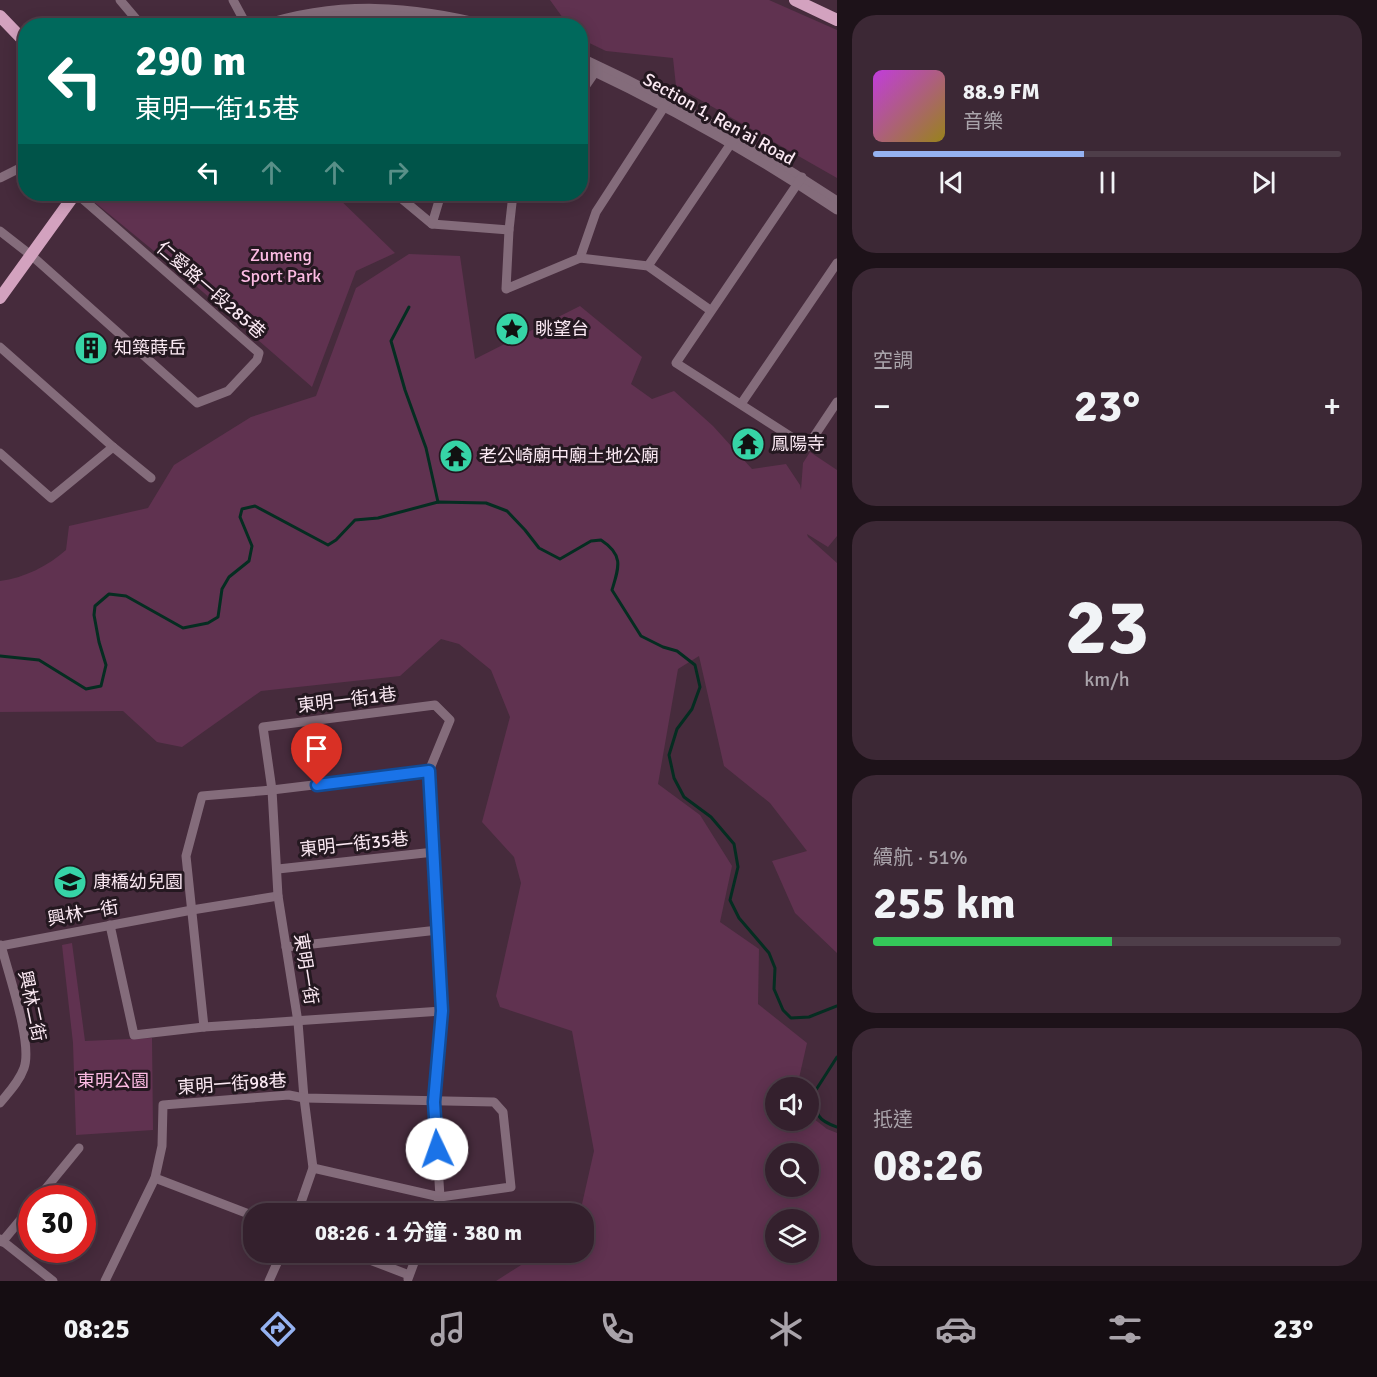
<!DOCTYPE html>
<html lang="zh-TW">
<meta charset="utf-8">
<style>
:root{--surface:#34202d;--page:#3c2835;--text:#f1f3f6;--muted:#a9a3aa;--line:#4e3e49;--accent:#95b2f1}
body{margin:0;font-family:Signika,"Noto Sans TC",sans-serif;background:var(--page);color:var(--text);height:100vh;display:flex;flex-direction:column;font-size:22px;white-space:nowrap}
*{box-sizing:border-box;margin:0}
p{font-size:20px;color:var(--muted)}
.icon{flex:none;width:33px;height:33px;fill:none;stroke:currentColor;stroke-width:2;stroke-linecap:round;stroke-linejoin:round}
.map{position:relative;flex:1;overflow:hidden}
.panel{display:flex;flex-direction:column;gap:15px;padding:15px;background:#1d1219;width:540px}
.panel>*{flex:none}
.top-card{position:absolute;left:18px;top:18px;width:570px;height:183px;border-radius:24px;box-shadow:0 3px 15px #0003,0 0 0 2px var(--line);background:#00695c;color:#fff;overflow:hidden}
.fabs{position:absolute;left:765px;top:1077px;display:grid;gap:12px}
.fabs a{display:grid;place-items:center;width:54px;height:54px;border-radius:50%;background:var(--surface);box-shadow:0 3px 15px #0003,0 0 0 2px var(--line);font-size:30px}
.speed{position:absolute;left:18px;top:1185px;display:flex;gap:12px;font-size:30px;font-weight:700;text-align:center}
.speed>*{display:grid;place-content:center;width:78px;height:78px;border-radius:50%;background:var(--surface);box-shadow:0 3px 15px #0003,0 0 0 2px var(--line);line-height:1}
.speed .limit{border:9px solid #d22;background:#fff;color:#111}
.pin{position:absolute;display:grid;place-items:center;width:51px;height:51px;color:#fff;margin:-62px -26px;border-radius:50% 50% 50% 0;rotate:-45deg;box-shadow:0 0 6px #0007}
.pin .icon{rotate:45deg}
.me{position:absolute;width:66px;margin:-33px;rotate:357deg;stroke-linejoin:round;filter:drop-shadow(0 0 4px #0008)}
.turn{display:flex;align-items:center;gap:21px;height:126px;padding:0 18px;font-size:27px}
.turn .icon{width:78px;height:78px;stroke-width:2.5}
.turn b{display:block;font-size:42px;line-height:51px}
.lanes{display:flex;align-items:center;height:57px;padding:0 18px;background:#0003;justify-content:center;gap:30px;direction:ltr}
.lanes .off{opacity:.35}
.big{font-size:45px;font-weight:700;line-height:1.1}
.panel .tile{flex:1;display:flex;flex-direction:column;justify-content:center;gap:9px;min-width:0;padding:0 21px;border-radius:24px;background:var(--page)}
.panel .dial{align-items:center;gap:0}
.dial b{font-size:78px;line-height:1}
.song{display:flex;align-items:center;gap:18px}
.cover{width:72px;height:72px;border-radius:9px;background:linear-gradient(135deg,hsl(290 70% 55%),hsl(50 70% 35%))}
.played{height:6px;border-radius:3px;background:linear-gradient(90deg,var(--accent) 45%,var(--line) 45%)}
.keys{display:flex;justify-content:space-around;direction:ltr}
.heat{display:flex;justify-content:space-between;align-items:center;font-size:33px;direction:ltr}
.charge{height:9px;border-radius:4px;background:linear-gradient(90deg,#34c759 51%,var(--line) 0)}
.trip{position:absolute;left:243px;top:1203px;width:351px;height:60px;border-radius:24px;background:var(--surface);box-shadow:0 3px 15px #0003,0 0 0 2px var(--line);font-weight:700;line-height:60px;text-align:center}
.dock{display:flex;height:96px;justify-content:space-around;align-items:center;background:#150d12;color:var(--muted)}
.dock .icon{width:42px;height:42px}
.dock .selected{color:var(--accent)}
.dock b{font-size:27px;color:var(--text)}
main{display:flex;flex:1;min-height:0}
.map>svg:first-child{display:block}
.green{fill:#603250;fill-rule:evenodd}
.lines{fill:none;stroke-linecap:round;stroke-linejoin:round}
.stream{stroke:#052d21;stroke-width:3}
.minor{stroke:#846c7b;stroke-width:9}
.major{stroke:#d3a2bf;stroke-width:12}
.route-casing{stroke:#114b97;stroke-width:15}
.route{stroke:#1a73e8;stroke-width:10}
.labels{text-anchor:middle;stroke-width:6;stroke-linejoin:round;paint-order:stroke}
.street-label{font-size:18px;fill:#fbe9f3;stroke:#241820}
.park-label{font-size:18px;fill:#fcbbe3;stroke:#241820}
.poi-label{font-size:18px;fill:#fbe9f3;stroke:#241820;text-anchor:start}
</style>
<main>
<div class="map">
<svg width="837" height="1281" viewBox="0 0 837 1281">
<rect width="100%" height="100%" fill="#462b3c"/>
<g class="green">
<polygon points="550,0 769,0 837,30 837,178 676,86 673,58 606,51 581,39 580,26 568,25"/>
<polygon points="90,194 334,194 395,253 356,271 312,387 188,279 87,196"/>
<path d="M409,254L460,256L475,359L580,306L642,357L631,384L652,399L674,391L713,426L752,469L786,464L800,485L801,490L803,463L810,452L837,470V536L828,547L807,534L808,537L837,563V953L795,913L772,861L807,851L770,803L724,766L699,656L678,669L658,784L700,815L732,866L720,922L759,949L758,1004L807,1043L797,1087L776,1088V1120H808L809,1115L827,1129L837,1133V1281H496L540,1253L584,1252V1214L580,1213L594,1151L572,1031L500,1007L496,996L521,883L514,857L482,822L510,717L491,670L459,644L441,639L400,676L261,691L182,747L157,742L123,711L0,712V581C24,578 48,566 66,550L69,526L148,508L174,465L251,417L316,396L356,288ZM776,1154H808V1186H776ZM776,1220H808V1252H776Z"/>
<polygon points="72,943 85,1041 152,1038 153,1130 76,1135 73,1043 62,945"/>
</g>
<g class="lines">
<g class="stream">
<polyline points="409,307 391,341 405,390 426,448 438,502"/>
<path d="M0,656L39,660L86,689L101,686L106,665L99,642L94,615L95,606L109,594L126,596L183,628L208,623L218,617L222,589L229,577L249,561L252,546L240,517L242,509L255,506L328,545L336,540L355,520L378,518L438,502L486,503L507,511L525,530L539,548L560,559L591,541L601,540C624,555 619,567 612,590L641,636L663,647L677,651L695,665L700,687L692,709L677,729L669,755L674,778L684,797L711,817L734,844L738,867L730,900L739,918L769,953L775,968L774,989L783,1010L791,1018L809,1017L837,1006"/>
<path d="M837,1057L814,1093C816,1114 816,1120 837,1127"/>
</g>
<g class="minor">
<polyline points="120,0 142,26"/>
<polyline points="233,0 247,26"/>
<path d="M259,26C338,0 412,5 492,26"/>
<path d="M284,26C345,9 402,12 462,26"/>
<path d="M580,57C669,98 756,147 837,201"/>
<path d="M580,65C669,107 755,155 837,210"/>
<polyline points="580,94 598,68"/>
<polyline points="802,177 676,363 807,447 837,402"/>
<polyline points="0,178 26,165"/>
<polyline points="396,194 432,224 509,230"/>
<polyline points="513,194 509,230 506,289 580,258 596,212 668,101"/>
<polyline points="432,224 441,194"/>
<polyline points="0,231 32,256 197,403 228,391 257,360 259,353 77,194"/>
<polyline points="580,258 648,266 710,310"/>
<polyline points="648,266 734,139"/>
<polyline points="0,347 113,447 151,478"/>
<polyline points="741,404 837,263"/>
<polyline points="0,453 51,498 113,447"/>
<polyline points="278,869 434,852"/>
<polyline points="110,925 134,1035 204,1027 442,1011"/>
<polyline points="0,946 192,910 278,896"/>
<polyline points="286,947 438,930"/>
<polyline points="204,1027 186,856 202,796 272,790 429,771"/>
<path d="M0,1103C9,1092 19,1082 24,1068C33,1043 8,973 1,945"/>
<polyline points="155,1178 254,1216"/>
<polyline points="38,1198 79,1148"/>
<polyline points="297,1214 313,1168 304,1098 298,1022 278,896 272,790 263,727 435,705 450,720 429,771 442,1011 434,1102 440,1197 434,1214"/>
<polyline points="0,1239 53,1281"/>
<polyline points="2,1242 32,1206"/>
<polyline points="349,1252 409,1275"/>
<polyline points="408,1279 418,1252"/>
<polyline points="105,1281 155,1178 162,1146 163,1105 289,1095 304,1098 494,1102 503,1112 511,1187 440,1197 313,1168"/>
<polyline points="269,1281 282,1252"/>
</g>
<g class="major">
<polyline points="795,0 837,20"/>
<polyline points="0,16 26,43"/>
<polyline points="0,298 75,194"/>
</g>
</g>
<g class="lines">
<defs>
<polyline id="route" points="317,785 429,771 442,1011 434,1102 437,1149"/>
</defs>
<use href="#route" class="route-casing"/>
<use href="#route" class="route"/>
</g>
<defs>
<symbol id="sight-disc" viewBox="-11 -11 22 22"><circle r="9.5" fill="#36d4a6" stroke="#241820"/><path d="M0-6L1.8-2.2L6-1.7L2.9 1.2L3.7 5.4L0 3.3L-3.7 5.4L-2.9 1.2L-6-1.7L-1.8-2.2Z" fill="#111"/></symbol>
<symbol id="building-disc" viewBox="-11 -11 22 22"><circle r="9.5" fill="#36d4a6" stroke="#241820"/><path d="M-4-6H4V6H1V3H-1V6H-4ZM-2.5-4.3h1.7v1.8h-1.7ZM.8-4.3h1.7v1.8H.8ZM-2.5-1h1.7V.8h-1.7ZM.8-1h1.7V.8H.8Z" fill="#111"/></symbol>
<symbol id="temple-disc" viewBox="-11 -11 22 22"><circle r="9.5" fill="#36d4a6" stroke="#241820"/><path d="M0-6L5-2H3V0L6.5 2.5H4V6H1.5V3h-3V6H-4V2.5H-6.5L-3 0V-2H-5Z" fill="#111"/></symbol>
<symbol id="school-disc" viewBox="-11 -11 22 22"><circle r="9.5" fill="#36d4a6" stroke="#241820"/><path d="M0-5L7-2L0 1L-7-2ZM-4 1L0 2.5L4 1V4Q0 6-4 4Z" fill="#111"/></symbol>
</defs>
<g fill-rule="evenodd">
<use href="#sight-disc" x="493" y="310" width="38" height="38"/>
<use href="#building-disc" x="72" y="329" width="38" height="38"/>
<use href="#temple-disc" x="729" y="425" width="38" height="38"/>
<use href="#temple-disc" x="437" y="437" width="38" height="38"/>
<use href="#school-disc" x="51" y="863" width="38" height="38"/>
</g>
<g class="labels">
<g class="street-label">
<text transform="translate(719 119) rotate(29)" y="6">Section 1, Ren'ai Road</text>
<text transform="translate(211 290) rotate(41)" y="6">仁愛路一段285巷</text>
<text transform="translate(347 700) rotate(-7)" y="6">東明一街1巷</text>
<text transform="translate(354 844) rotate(-6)" y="6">東明一街35巷</text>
<text transform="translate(83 913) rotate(-10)" y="6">興林一街</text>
<text transform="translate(306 969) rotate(81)" y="6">東明一街</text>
<text transform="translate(32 1006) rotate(78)" y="6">興林二街</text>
<text transform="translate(232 1084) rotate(-4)" y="6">東明一街98巷</text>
</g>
<g class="park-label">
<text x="281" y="261">Zumeng<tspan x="281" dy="21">Sport Park</tspan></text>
<text x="113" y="1087">東明公園</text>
</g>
<g class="poi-label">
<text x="535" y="335">眺望台</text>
<text x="114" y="354">知築蒔岳</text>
<text x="771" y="450">鳳陽寺</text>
<text x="479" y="462">老公崎廟中廟土地公廟</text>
<text x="93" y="888">康橋幼兒園</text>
</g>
</g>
</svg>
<div class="fabs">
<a><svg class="icon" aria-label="sound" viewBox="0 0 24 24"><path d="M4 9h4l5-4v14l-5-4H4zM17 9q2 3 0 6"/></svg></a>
<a><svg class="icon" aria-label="search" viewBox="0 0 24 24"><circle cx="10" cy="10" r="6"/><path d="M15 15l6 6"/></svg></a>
<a><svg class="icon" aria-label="layers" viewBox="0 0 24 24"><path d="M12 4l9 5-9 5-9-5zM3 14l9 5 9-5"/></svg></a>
</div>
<div class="speed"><div class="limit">30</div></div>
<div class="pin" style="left:317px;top:785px;background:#d93025"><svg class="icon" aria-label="arrive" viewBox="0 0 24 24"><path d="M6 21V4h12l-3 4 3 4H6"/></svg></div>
<svg class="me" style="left:437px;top:1149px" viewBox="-20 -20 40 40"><circle r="19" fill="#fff"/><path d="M0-13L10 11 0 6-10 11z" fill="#1a73e8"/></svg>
<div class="trip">08:26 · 1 分鐘 · 380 m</div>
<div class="top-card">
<div class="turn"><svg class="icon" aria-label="left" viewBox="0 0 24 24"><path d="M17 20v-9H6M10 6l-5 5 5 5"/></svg><div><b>290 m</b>東明一街15巷</div></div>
<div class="lanes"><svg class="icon" aria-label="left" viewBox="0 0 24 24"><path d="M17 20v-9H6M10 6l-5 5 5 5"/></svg><svg class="icon off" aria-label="ahead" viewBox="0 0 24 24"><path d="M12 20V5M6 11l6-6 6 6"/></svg><svg class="icon off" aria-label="ahead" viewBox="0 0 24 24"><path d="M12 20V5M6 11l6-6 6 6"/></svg><svg class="icon off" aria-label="right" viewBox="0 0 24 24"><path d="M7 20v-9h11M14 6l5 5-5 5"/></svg></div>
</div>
</div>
<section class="panel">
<div class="tile">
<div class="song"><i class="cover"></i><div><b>88.9 FM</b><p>音樂</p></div></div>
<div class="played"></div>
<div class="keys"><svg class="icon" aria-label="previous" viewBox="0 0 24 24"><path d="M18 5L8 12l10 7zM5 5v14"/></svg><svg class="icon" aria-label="pause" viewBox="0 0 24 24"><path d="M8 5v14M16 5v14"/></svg><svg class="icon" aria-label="next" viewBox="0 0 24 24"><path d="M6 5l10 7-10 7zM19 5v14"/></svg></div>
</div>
<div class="tile"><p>空調</p>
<div class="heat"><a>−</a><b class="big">23°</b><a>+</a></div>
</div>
<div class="tile dial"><b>23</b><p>km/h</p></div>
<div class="tile"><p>續航 · 51%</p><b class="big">255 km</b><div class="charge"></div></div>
<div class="tile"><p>抵達</p><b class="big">08:26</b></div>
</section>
</main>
<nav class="dock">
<b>08:25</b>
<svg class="icon selected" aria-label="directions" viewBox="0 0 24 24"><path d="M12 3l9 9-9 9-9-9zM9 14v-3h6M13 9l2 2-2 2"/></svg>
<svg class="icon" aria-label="music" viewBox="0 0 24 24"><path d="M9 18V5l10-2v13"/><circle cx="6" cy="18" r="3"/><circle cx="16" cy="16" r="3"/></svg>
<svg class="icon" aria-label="phone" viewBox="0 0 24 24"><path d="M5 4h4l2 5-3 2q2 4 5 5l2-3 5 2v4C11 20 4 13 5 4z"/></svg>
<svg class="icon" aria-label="climate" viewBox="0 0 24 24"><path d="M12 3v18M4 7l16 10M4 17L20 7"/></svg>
<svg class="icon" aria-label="car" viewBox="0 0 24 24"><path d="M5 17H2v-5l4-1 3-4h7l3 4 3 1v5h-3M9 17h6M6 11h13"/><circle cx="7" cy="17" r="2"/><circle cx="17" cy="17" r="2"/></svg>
<svg class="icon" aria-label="filters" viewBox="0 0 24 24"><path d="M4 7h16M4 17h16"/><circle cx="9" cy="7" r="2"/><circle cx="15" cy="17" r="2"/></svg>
<b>23°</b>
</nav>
